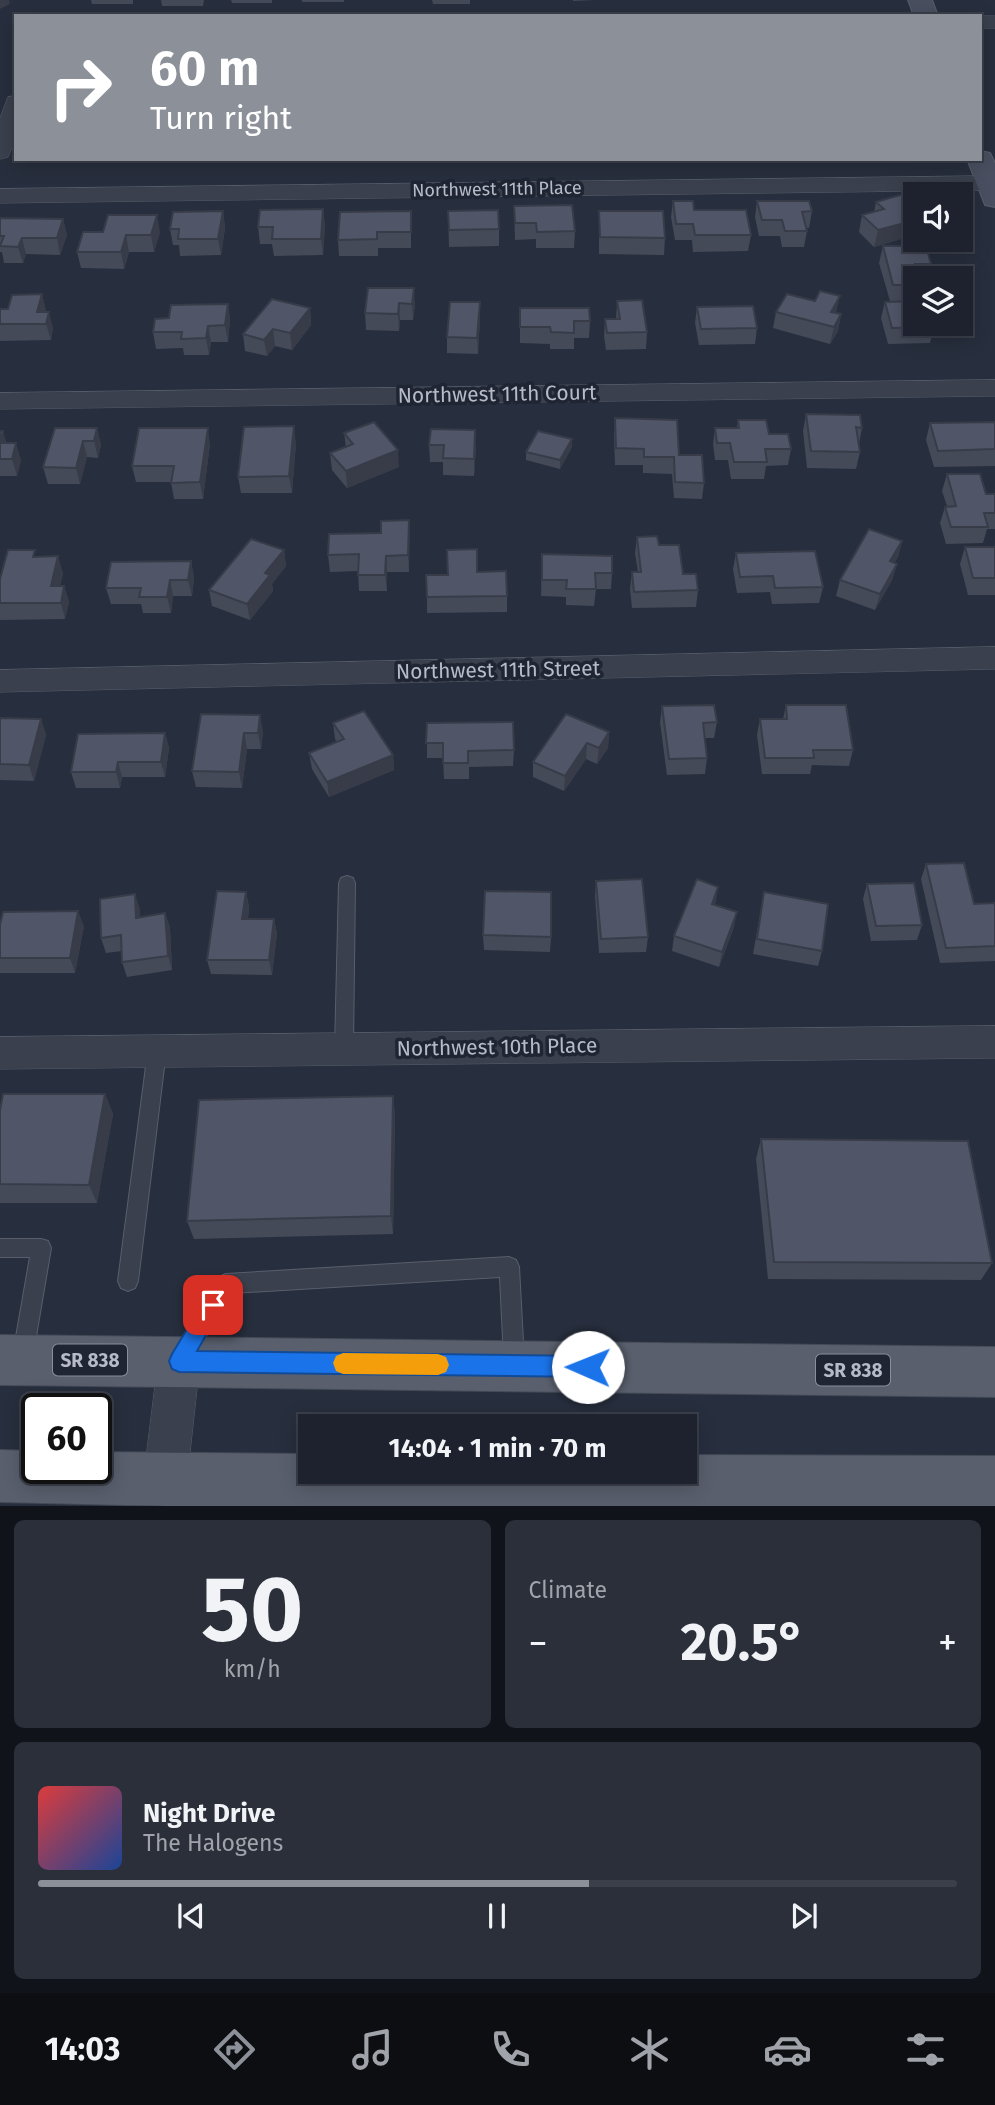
<!DOCTYPE html>
<meta charset="utf-8">
<style>
:root{--surface:#1d222e;--page:#2a2f3a;--text:#f1f3f6;--muted:#a0a4aa;--line:#3b3f4a;--accent:#8c9099}
body{margin:0;font-family:"Fira Sans",sans-serif;background:var(--page);color:var(--text);height:100vh;display:flex;flex-direction:column;font-size:26px;white-space:nowrap}
*{box-sizing:border-box;margin:0}
p{font-size:23px;color:var(--muted)}
.icon{flex:none;width:38px;height:38px;fill:none;stroke:currentColor;stroke-width:2;stroke-linecap:round;stroke-linejoin:round}
.map{position:relative;height:1506px;overflow:hidden}
.panel{display:flex;flex-direction:column;gap:14px;padding:14px;background:#101319;flex:1}
.panel>*{flex:none}
.guide{position:absolute;left:14px;top:14px;width:968px;height:147px;border-radius:0px;box-shadow:0 4px 18px #0003,0 0 0 2px var(--line);background:#8c9099;color:#fff;overflow:hidden}
.controls{position:absolute;left:903px;top:182px;display:grid;gap:14px}
.controls a{display:grid;place-items:center;width:70px;height:70px;border-radius:0px;background:var(--surface);box-shadow:0 4px 18px #0003,0 0 0 2px var(--line);font-size:35px}
.speed{position:absolute;left:21px;top:1393px;display:flex;gap:14px;font-size:35px;font-weight:700;text-align:center}
.speed>*{display:grid;place-content:center;width:91px;height:91px;border-radius:50%;background:var(--surface);box-shadow:0 4px 18px #0003,0 0 0 2px var(--line);line-height:1}
.speed .limit{border:4px solid #111;border-radius:10px;background:#fff;color:#111}
.pin{position:absolute;display:grid;place-items:center;width:60px;height:60px;color:#fff;margin:-30px;border-radius:14px;box-shadow:0 4px 10px #0006}
.me{position:absolute;width:77px;margin:-38px;rotate:271deg;stroke-linejoin:round;filter:drop-shadow(0 0 5px #0008)}
.turn{display:flex;align-items:center;gap:24px;height:147px;padding:0 21px;font-size:32px}
.turn .icon{width:91px;height:91px;stroke-width:2.5}
.turn b{display:block;font-size:49px;line-height:60px}
.big{font-size:52px;font-weight:700;line-height:1.1}
.panel .tile{flex:1;display:flex;flex-direction:column;justify-content:center;gap:10px;min-width:0;padding:0 24px;border-radius:10px;background:var(--page)}
.panel .dial{align-items:center;gap:0}
.dial b{font-size:91px;line-height:1}
.song{display:flex;align-items:center;gap:21px}
.cover{width:84px;height:84px;border-radius:10px;background:linear-gradient(135deg,hsl(0 70% 55%),hsl(220 70% 35%))}
.played{height:7px;border-radius:4px;background:linear-gradient(90deg,var(--accent) 60%,var(--line) 60%)}
.keys{display:flex;justify-content:space-around;direction:ltr}
.heat{display:flex;justify-content:space-between;align-items:center;font-size:38px;direction:ltr}
.panel .tiles{flex:1;display:grid;gap:14px;grid-template-columns:1fr 1fr}
.tile:last-child{grid-column:span 2}
.trip{position:absolute;left:298px;top:1414px;width:399px;height:70px;border-radius:0px;background:var(--surface);box-shadow:0 4px 18px #0003,0 0 0 2px var(--line);font-weight:700;line-height:70px;text-align:center}
.tabs{display:flex;height:112px;justify-content:space-around;align-items:center;background:#0c0e12;color:var(--muted)}
.tabs .icon{width:49px;height:49px}
.tabs .active{color:var(--accent)}
.tabs b{font-size:32px;color:var(--text)}
.map>svg:first-child{display:block}
.lines{fill:none;stroke-linecap:round;stroke-linejoin:round}
.lane-casing{stroke:#585e6b;stroke-width:2}
.street-casing{stroke:#585e6b;stroke-width:1}
.secondary-casing{stroke:#585e6b;stroke-width:2}
.primary-casing{stroke:#444956;stroke-width:2}
.lane{fill:#3a404d;fill-rule:evenodd}
.street{fill:#3a404d;fill-rule:evenodd}
.secondary{fill:#494f60;fill-rule:evenodd}
.primary{fill:#595f6d;fill-rule:evenodd}
.wall{fill:#454a59}
.shaded-wall{fill:#383c49}
.building{fill:#505668;stroke:#383c49;stroke-width:2}
.route{fill:#1a73e8;stroke:#114b97;stroke-width:2}
.slow{fill:#f59e0b}
.labels{text-anchor:middle;stroke-width:7;stroke-linejoin:round;paint-order:stroke}
.far-street-label{font-size:18px;fill:#b7bbc8;stroke:#1f2532}
.shield{fill:#1f2532;stroke:#898e9b;stroke-width:2}
.shield-label{font-size:19px;font-weight:bold;fill:#b7bbc8}
.street-label{font-size:21px;fill:#b7bbc8;stroke:#1f2532}
</style>
<div class="map">
<svg width="995" height="1507" viewBox="0 0 995 1507">
<rect width="100%" height="100%" fill="#272e3d"/>
<g class="lines">
<defs>
<g id="lane">
<polygon points="347,876 353,878 355,883 353,1049 350,1055 344,1057 338,1055 335,1049 339,883 341,878"/>
<polygon points="157,1043 163,1045 166,1051 138,1281 135,1288 128,1291 121,1288 118,1281 148,1051 151,1045"/>
<polygon points="0,1239 41,1239 48,1241 51,1248 33,1354 30,1361 23,1364 16,1361 13,1354 30,1257 0,1257"/>
<polygon points="509,1257 516,1260 519,1267 524,1360 521,1367 514,1370 507,1367 504,1360 500,1277 232,1293 190,1363 183,1366 176,1363 173,1356 219,1277 226,1274"/>
</g>
<g id="street">
<rect x="980" y="16" width="15" height="12"/>
<polygon points="16,96 16,137 8,157 0,159 0,118 8,97"/>
<polygon points="995,176 995,190 0,203 0,189"/>
<polygon points="995,380 995,396 0,409 0,393"/>
<polygon points="995,647 995,669 0,692 0,670"/>
<polygon points="995,1026 995,1058 0,1069 0,1037"/>
<polygon points="179,1340 193,1347 200,1361 184,1507 140,1507 158,1361 165,1347"/>
</g>
<g id="secondary">
<polygon points="908,0 932,0 938,16 914,16"/>
<polygon points="980,151 990,153 995,163 995,207 985,205 967,159 980,159"/>
</g>
<g id="primary">
<polygon points="0,1335 995,1347 995,1397 0,1385"/>
<polygon points="0,1450 37,1451 37,1468 96,1468 96,1452 310,1454 310,1472 684,1472 684,1455 995,1456 995,1507 166,1506 0,1502"/>
</g>
</defs>
<use href="#lane" class="lane-casing"/>
<use href="#street" class="street-casing"/>
<use href="#secondary" class="secondary-casing"/>
<use href="#primary" class="primary-casing"/>
<use href="#lane" class="lane"/>
<use href="#street" class="street"/>
<use href="#secondary" class="secondary"/>
<use href="#primary" class="primary"/>
</g>
<g class="wall">
<polygon points="91,0 133,0 133,4 92,4"/>
<polygon points="161,0 204,0 203,6 162,6"/>
<polygon points="231,0 272,0 272,3 232,3"/>
<rect x="302" y="0" width="42" height="2"/>
<polygon points="432,0 470,0 470,4 433,4"/>
<polygon points="573,0 595,0 573,1"/>
<polygon points="112,159 174,159 113,160"/>
<polygon points="673,201 751,235 748,251 693,252 692,240 675,240 671,217"/>
<polygon points="757,201 812,211 809,228 806,228 807,231 804,247 782,247 780,236 759,236 755,217"/>
<polygon points="876,202 915,204 915,239 908,242 904,238 874,247 859,232 862,215 874,212"/>
<polygon points="514,206 575,231 574,248 536,248 536,239 515,240"/>
<polygon points="323,209 325,226 323,255 274,256 272,244 260,244 258,227"/>
<polygon points="223,211 225,228 221,255 180,256 179,245 173,245 170,229"/>
<polygon points="411,211 411,248 378,248 378,256 339,256 338,240"/>
<polygon points="448,211 499,229 499,246 449,247"/>
<polygon points="599,211 665,238 664,255 599,254"/>
<polygon points="0,218 63,219 67,235 60,255 26,254 23,263 4,263 2,252 0,252"/>
<polygon points="83,232 160,232 154,252 129,252 124,269 81,268 77,252"/>
<polygon points="883,246 931,264 927,278 915,278 915,301 890,301 879,263"/>
<polygon points="368,288 415,305 413,320 400,320 399,331 366,330 365,313"/>
<polygon points="42,294 46,312 53,328 51,340 0,341 0,309 8,309"/>
<polygon points="617,301 647,332 646,349 606,350 604,336 605,319 616,319"/>
<polygon points="885,302 915,324 958,324 955,334 932,335 930,343 888,344 881,318"/>
<polygon points="228,304 230,320 228,342 211,342 209,355 184,355 183,348 156,349 153,332 169,318"/>
<polygon points="697,307 757,328 755,344 699,345 695,323"/>
<polygon points="310,308 311,325 292,350 275,346 267,356 245,351 243,334"/>
<polygon points="520,308 590,321 589,338 574,338 574,349 550,349 550,344 520,343"/>
<polygon points="776,312 836,313 841,314 838,331 830,344 773,328"/>
<polygon points="480,319 478,354 447,353 447,337"/>
<polygon points="806,414 862,428 859,444 860,452 856,469 807,468 803,431"/>
<polygon points="615,418 679,455 704,483 702,499 674,498 672,474 643,473 643,465 615,465 614,435"/>
<polygon points="738,420 769,434 791,449 788,465 766,466 764,479 731,479 728,460 715,460 713,444 715,428 737,428"/>
<polygon points="995,422 995,466 934,467 926,440 930,423"/>
<polygon points="97,428 101,445 98,458 87,457 80,484 48,484 43,467"/>
<polygon points="0,431 7,443 21,460 17,476 0,476"/>
<polygon points="344,433 399,467 347,488 332,470 330,453 346,447"/>
<polygon points="572,439 572,447 560,469 526,460 526,452"/>
<polygon points="296,443 292,493 241,493 238,477"/>
<polygon points="210,444 203,499 174,499 171,482 136,482 132,466"/>
<polygon points="429,445 476,447 474,476 443,475 443,462 430,462"/>
<polygon points="947,474 986,494 995,494 995,529 987,529 983,543 946,544 940,523 945,507 947,506 942,491"/>
<polygon points="409,520 409,572 387,572 387,591 359,591 358,571 330,572 328,555"/>
<polygon points="637,537 659,545 698,590 696,607 632,608 630,589 632,572 638,572 635,553"/>
<polygon points="902,541 898,557 894,563 897,564 892,580 875,610 836,596 840,580"/>
<polygon points="965,547 995,547 995,595 968,595 960,564"/>
<polygon points="284,550 286,566 272,584 273,591 250,620 212,606 209,590"/>
<polygon points="736,553 823,587 819,603 772,604 770,592 737,593 733,569"/>
<polygon points="542,554 612,573 611,589 596,589 594,606 566,605 566,597 541,596"/>
<polygon points="37,557 63,573 60,586 64,586 69,602 65,619 0,620 0,579"/>
<polygon points="191,561 194,578 192,596 173,596 171,613 143,613 141,604 111,604 106,588"/>
<polygon points="477,572 507,596 507,612 427,613 427,597 448,575"/>
<polygon points="786,705 853,750 849,766 812,765 810,774 762,774 757,735 760,719 783,719"/>
<polygon points="662,706 717,722 714,738 705,738 707,758 705,774 667,775 660,722"/>
<polygon points="201,714 263,731 261,749 247,749 242,788 196,787 192,771"/>
<polygon points="0,718 41,719 46,735 34,781 0,780"/>
<polygon points="333,723 393,755 394,770 329,797 312,769 309,753 337,742 335,739"/>
<polygon points="427,723 514,750 513,766 469,767 469,779 444,779 443,758 427,758"/>
<polygon points="609,732 608,748 597,764 586,759 564,791 533,777 533,762"/>
<polygon points="165,733 169,748 165,777 122,777 120,788 76,788 71,772"/>
<polygon points="926,864 974,904 995,903 995,961 940,963 921,879"/>
<polygon points="596,881 648,937 646,952 599,953 595,896"/>
<polygon points="867,884 922,925 917,940 871,941 863,899"/>
<polygon points="246,892 249,907 248,919 274,919 277,934 272,975 211,974 207,960"/>
<polygon points="764,892 822,951 818,966 753,954"/>
<polygon points="716,902 714,905 734,927 719,967 672,951 674,936"/>
<polygon points="140,909 140,917 165,913 170,928 172,970 127,977 122,962 122,951 106,953 101,938"/>
<polygon points="0,925 84,926 75,973 0,973"/>
<polygon points="483,935 551,937 550,952 484,950"/>
<polygon points="105,1094 113,1114 97,1203 0,1203 0,1110"/>
<polygon points="393,1096 395,1116 393,1234 194,1239 187,1221"/>
<polygon points="761,1139 992,1263 981,1280 768,1279 756,1159"/>
</g>
<g class="shaded-wall">
<polygon points="0,0 9,0 10,4 0,9"/>
<polygon points="323,209 325,226 323,255 321,239"/>
<polygon points="223,211 225,228 221,255 218,239"/>
<polygon points="157,215 160,232 154,252 151,235"/>
<polygon points="63,219 67,235 60,255 57,238"/>
<polygon points="908,222 904,238 874,247 878,230"/>
<polygon points="915,224 915,239 908,242 911,225"/>
<polygon points="126,235 129,252 124,269 121,252"/>
<polygon points="22,238 26,254 23,263 18,247"/>
<polygon points="414,288 415,305 413,320 412,304"/>
<polygon points="42,294 46,311 43,324 37,312"/>
<polygon points="840,296 836,313 828,328 831,312"/>
<polygon points="480,302 480,319 478,354 477,338"/>
<polygon points="399,303 400,320 399,331 398,314"/>
<polygon points="228,304 230,320 228,342 225,325"/>
<polygon points="310,308 311,325 292,350 290,333"/>
<polygon points="49,312 53,328 51,340 46,324"/>
<polygon points="841,314 838,331 830,344 834,327"/>
<polygon points="208,326 211,342 209,355 206,338"/>
<polygon points="273,329 275,346 267,356 264,340"/>
<polygon points="294,426 296,443 292,493 289,476"/>
<polygon points="97,428 101,445 98,458 94,441"/>
<polygon points="208,428 210,444 203,499 200,482"/>
<polygon points="475,430 476,447 474,476 474,459"/>
<polygon points="3,431 8,448 5,460 0,443"/>
<polygon points="572,439 572,447 560,469 560,460"/>
<polygon points="83,441 87,457 80,484 76,468"/>
<polygon points="16,443 21,460 17,476 12,459"/>
<polygon points="398,450 399,467 347,488 346,471"/>
<polygon points="409,520 410,537 409,572 408,555"/>
<polygon points="902,541 898,557 886,578 890,561"/>
<polygon points="284,550 286,566 272,584 273,591 250,620 247,604 265,573"/>
<polygon points="58,556 63,573 56,603 51,586"/>
<polygon points="386,556 387,572 387,591 385,575"/>
<polygon points="191,561 194,578 192,596 188,580"/>
<polygon points="897,564 892,580 875,610 880,594"/>
<polygon points="170,580 173,596 171,613 167,597"/>
<polygon points="64,586 69,602 65,619 61,603"/>
<polygon points="260,715 263,731 261,749 258,733"/>
<polygon points="41,719 46,735 34,781 29,765"/>
<polygon points="609,732 608,748 597,764 599,748"/>
<polygon points="165,733 169,748 165,777 161,762"/>
<polygon points="244,733 247,749 242,788 239,772"/>
<polygon points="587,743 586,759 564,791 565,776"/>
<polygon points="393,755 394,770 329,797 327,782"/>
<polygon points="118,762 122,777 120,788 116,772"/>
<polygon points="718,887 716,902 709,919 712,904"/>
<polygon points="246,892 249,907 246,934 242,919"/>
<polygon points="135,894 140,909 141,933 136,918"/>
<polygon points="78,911 84,926 75,973 70,958"/>
<polygon points="737,912 734,927 719,967 722,952"/>
<polygon points="165,913 170,928 172,970 168,956"/>
<polygon points="274,919 277,934 272,975 269,960"/>
<polygon points="105,1094 113,1114 97,1203 89,1185"/>
<polygon points="393,1096 395,1116 393,1234 391,1216"/>
</g>
<g class="building">
<polygon points="904,194 915,204 915,224 911,225 908,222 878,230 862,215 884,209 876,202"/>
<polygon points="673,201 693,201 694,210 746,210 751,235 695,235 693,224 676,224"/>
<polygon points="757,201 809,201 812,211 802,212 807,231 785,231 782,220 762,220"/>
<polygon points="572,205 575,231 537,232 536,223 515,223 514,206"/>
<polygon points="323,209 321,239 272,239 273,227 258,227 260,210"/>
<polygon points="498,210 499,229 449,230 448,211"/>
<polygon points="223,211 218,239 178,239 179,229 170,229 173,212"/>
<polygon points="411,211 411,232 377,232 377,239 338,240 340,212"/>
<polygon points="599,211 663,211 665,238 600,237"/>
<polygon points="108,215 157,215 151,235 126,235 121,252 77,252 83,232 103,232"/>
<polygon points="0,218 63,219 57,238 22,238 18,247 0,246 4,236 0,236"/>
<polygon points="883,246 926,246 931,264 915,264 919,278 915,278 915,285 893,285"/>
<polygon points="368,288 414,288 412,304 399,303 398,314 365,313"/>
<polygon points="820,291 840,296 831,312 841,314 834,327 776,312 787,294 815,301"/>
<polygon points="42,294 37,312 49,312 46,324 0,324 0,309 8,309 12,295"/>
<polygon points="272,299 310,308 290,333 273,329 264,340 243,334"/>
<polygon points="642,300 647,332 607,333 605,319 620,319 617,301"/>
<polygon points="915,301 915,324 933,324 934,327 892,328 885,302"/>
<polygon points="450,302 480,302 477,338 447,337"/>
<polygon points="228,304 225,325 208,326 206,338 181,339 182,332 153,332 155,319 169,318 171,305"/>
<polygon points="753,306 757,328 701,329 697,307"/>
<polygon points="520,308 589,308 590,321 574,321 574,333 551,332 550,327 520,327"/>
<polygon points="806,414 860,415 862,428 856,427 860,452 811,451"/>
<polygon points="615,418 677,420 679,455 702,455 704,483 675,482 674,457 644,457 644,449 616,448"/>
<polygon points="738,420 766,420 769,434 788,434 791,449 765,449 767,462 734,462 730,443 717,443 715,428 739,428"/>
<polygon points="374,422 398,450 346,471 330,453 353,444 344,433"/>
<polygon points="995,422 995,449 938,451 930,423"/>
<polygon points="294,426 289,476 238,477 244,427"/>
<polygon points="55,428 97,428 94,441 83,441 76,468 43,467"/>
<polygon points="139,428 208,428 200,482 171,483 174,466 132,466"/>
<polygon points="431,429 475,430 474,459 443,458 444,445 429,445"/>
<polygon points="0,431 3,431 0,443 16,443 12,459 0,459"/>
<polygon points="538,431 572,439 560,460 526,452"/>
<polygon points="947,474 980,474 986,494 995,494 995,513 984,513 988,527 951,527 945,507 956,506"/>
<polygon points="409,520 408,555 386,556 385,575 358,575 359,554 328,555 329,534 381,533 381,521"/>
<polygon points="869,529 902,541 890,561 897,564 880,594 840,580"/>
<polygon points="657,536 659,545 679,545 683,574 696,574 698,590 634,592 632,572 641,572 637,537"/>
<polygon points="251,539 284,550 265,573 270,575 247,604 209,590"/>
<polygon points="965,547 995,547 995,578 973,578"/>
<polygon points="477,549 477,572 506,571 507,596 427,597 426,575 448,575 447,550"/>
<polygon points="8,550 35,550 33,557 58,556 51,586 64,586 61,603 0,603 0,579"/>
<polygon points="815,551 823,587 775,588 773,576 740,577 736,553"/>
<polygon points="542,554 612,556 612,573 595,573 596,589 566,589 567,580 542,580"/>
<polygon points="191,561 188,580 170,580 167,597 139,597 141,588 106,588 111,562"/>
<polygon points="714,705 717,722 703,723 707,758 669,759 662,706"/>
<polygon points="786,705 846,705 853,750 813,750 814,758 765,758 760,719 787,719"/>
<polygon points="364,711 393,755 327,782 309,753 344,739 333,723"/>
<polygon points="201,714 260,715 258,733 244,733 239,772 192,771"/>
<polygon points="566,714 609,732 599,748 587,743 565,776 533,762"/>
<polygon points="0,718 41,719 29,765 0,764"/>
<polygon points="513,722 514,750 468,751 468,763 443,763 443,743 426,743 427,723"/>
<polygon points="165,733 161,762 118,762 116,772 71,772 78,734"/>
<polygon points="964,863 974,904 995,903 995,946 946,948 926,864"/>
<polygon points="642,879 648,937 601,939 596,881"/>
<polygon points="697,879 718,887 712,904 737,912 722,952 674,936"/>
<polygon points="914,883 922,925 876,926 867,884"/>
<polygon points="217,891 246,892 242,919 274,919 269,960 207,960"/>
<polygon points="485,891 551,892 551,937 483,935"/>
<polygon points="764,892 828,904 822,951 757,939"/>
<polygon points="135,894 136,918 165,913 168,956 122,962 121,935 101,938 100,899"/>
<polygon points="78,911 70,958 0,958 0,925 3,912"/>
<polygon points="3,1094 105,1094 89,1185 0,1184 0,1110"/>
<polygon points="393,1096 391,1216 187,1221 199,1100"/>
<polygon points="761,1139 968,1141 992,1263 774,1262"/>
</g>
<polygon class="route" points="213,1295 220,1298 223,1305 197,1351 588,1356 596,1359 599,1367 596,1374 588,1377 179,1372 172,1369 169,1361 172,1354 206,1298"/>
<polygon class="slow" points="343,1353 438,1354 446,1357 449,1365 446,1372 438,1375 343,1374 336,1371 333,1363 336,1356"/>
<g class="labels">
<g class="far-street-label">
<text transform="translate(497 189) rotate(-1)" y="6">Northwest 11th Place</text>
</g>
<g class="shield">
<rect x="53" y="1344.5" width="74" height="31" rx="5"/>
<rect x="816" y="1354.5" width="74" height="31" rx="5"/>
</g>
<g class="shield-label">
<text x="90" y="1367">SR 838</text>
<text x="853" y="1377">SR 838</text>
</g>
<g class="street-label">
<text transform="translate(497 394) rotate(-1)" y="7">Northwest 11th Court</text>
<text transform="translate(498 670) rotate(-1)" y="7">Northwest 11th Street</text>
<text transform="translate(497 1047) rotate(-1)" y="7">Northwest 10th Place</text>
</g>
</g>
</svg>
<div class="controls">
<a><svg class="icon" aria-label="sound" viewBox="0 0 24 24"><path d="M4 9h4l5-4v14l-5-4H4zM17 9q2 3 0 6"/></svg></a>
<a><svg class="icon" aria-label="layers" viewBox="0 0 24 24"><path d="M12 4l9 5-9 5-9-5zM3 14l9 5 9-5"/></svg></a>
</div>
<div class="speed"><div class="limit">60</div></div>
<div class="pin" style="left:213px;top:1305px;background:#d93025"><svg class="icon" aria-label="arrive" viewBox="0 0 24 24"><path d="M6 21V4h12l-3 4 3 4H6"/></svg></div>
<svg class="me" style="left:588px;top:1367px" viewBox="-20 -20 40 40"><circle r="19" fill="#fff"/><path d="M0-13L10 11 0 6-10 11z" fill="#1a73e8"/></svg>
<div class="trip">14:04 · 1 min · 70 m</div>
<div class="guide">
<div class="turn"><svg class="icon" aria-label="right" viewBox="0 0 24 24"><path d="M7 20v-9h11M14 6l5 5-5 5"/></svg><div><b>60 m</b>Turn right</div></div>
</div>
</div>
<section class="panel">
<div class="tiles">
<div class="tile dial"><b>50</b><p>km/h</p></div>
<div class="tile"><p>Climate</p>
<div class="heat"><a>−</a><b class="big">20.5°</b><a>+</a></div>
</div>
<div class="tile">
<div class="song"><i class="cover"></i><div><b>Night Drive</b><p>The Halogens</p></div></div>
<div class="played"></div>
<div class="keys"><svg class="icon" aria-label="previous" viewBox="0 0 24 24"><path d="M18 5L8 12l10 7zM5 5v14"/></svg><svg class="icon" aria-label="pause" viewBox="0 0 24 24"><path d="M8 5v14M16 5v14"/></svg><svg class="icon" aria-label="next" viewBox="0 0 24 24"><path d="M6 5l10 7-10 7zM19 5v14"/></svg></div>
</div>
</div>
</section>
<nav class="tabs">
<b>14:03</b>
<svg class="icon active" aria-label="directions" viewBox="0 0 24 24"><path d="M12 3l9 9-9 9-9-9zM9 14v-3h6M13 9l2 2-2 2"/></svg>
<svg class="icon" aria-label="music" viewBox="0 0 24 24"><path d="M9 18V5l10-2v13"/><circle cx="6" cy="18" r="3"/><circle cx="16" cy="16" r="3"/></svg>
<svg class="icon" aria-label="phone" viewBox="0 0 24 24"><path d="M5 4h4l2 5-3 2q2 4 5 5l2-3 5 2v4C11 20 4 13 5 4z"/></svg>
<svg class="icon" aria-label="climate" viewBox="0 0 24 24"><path d="M12 3v18M4 7l16 10M4 17L20 7"/></svg>
<svg class="icon" aria-label="car" viewBox="0 0 24 24"><path d="M5 17H2v-5l4-1 3-4h7l3 4 3 1v5h-3M9 17h6M6 11h13"/><circle cx="7" cy="17" r="2"/><circle cx="17" cy="17" r="2"/></svg>
<svg class="icon" aria-label="filters" viewBox="0 0 24 24"><path d="M4 7h16M4 17h16"/><circle cx="9" cy="7" r="2"/><circle cx="15" cy="17" r="2"/></svg>
</nav>
